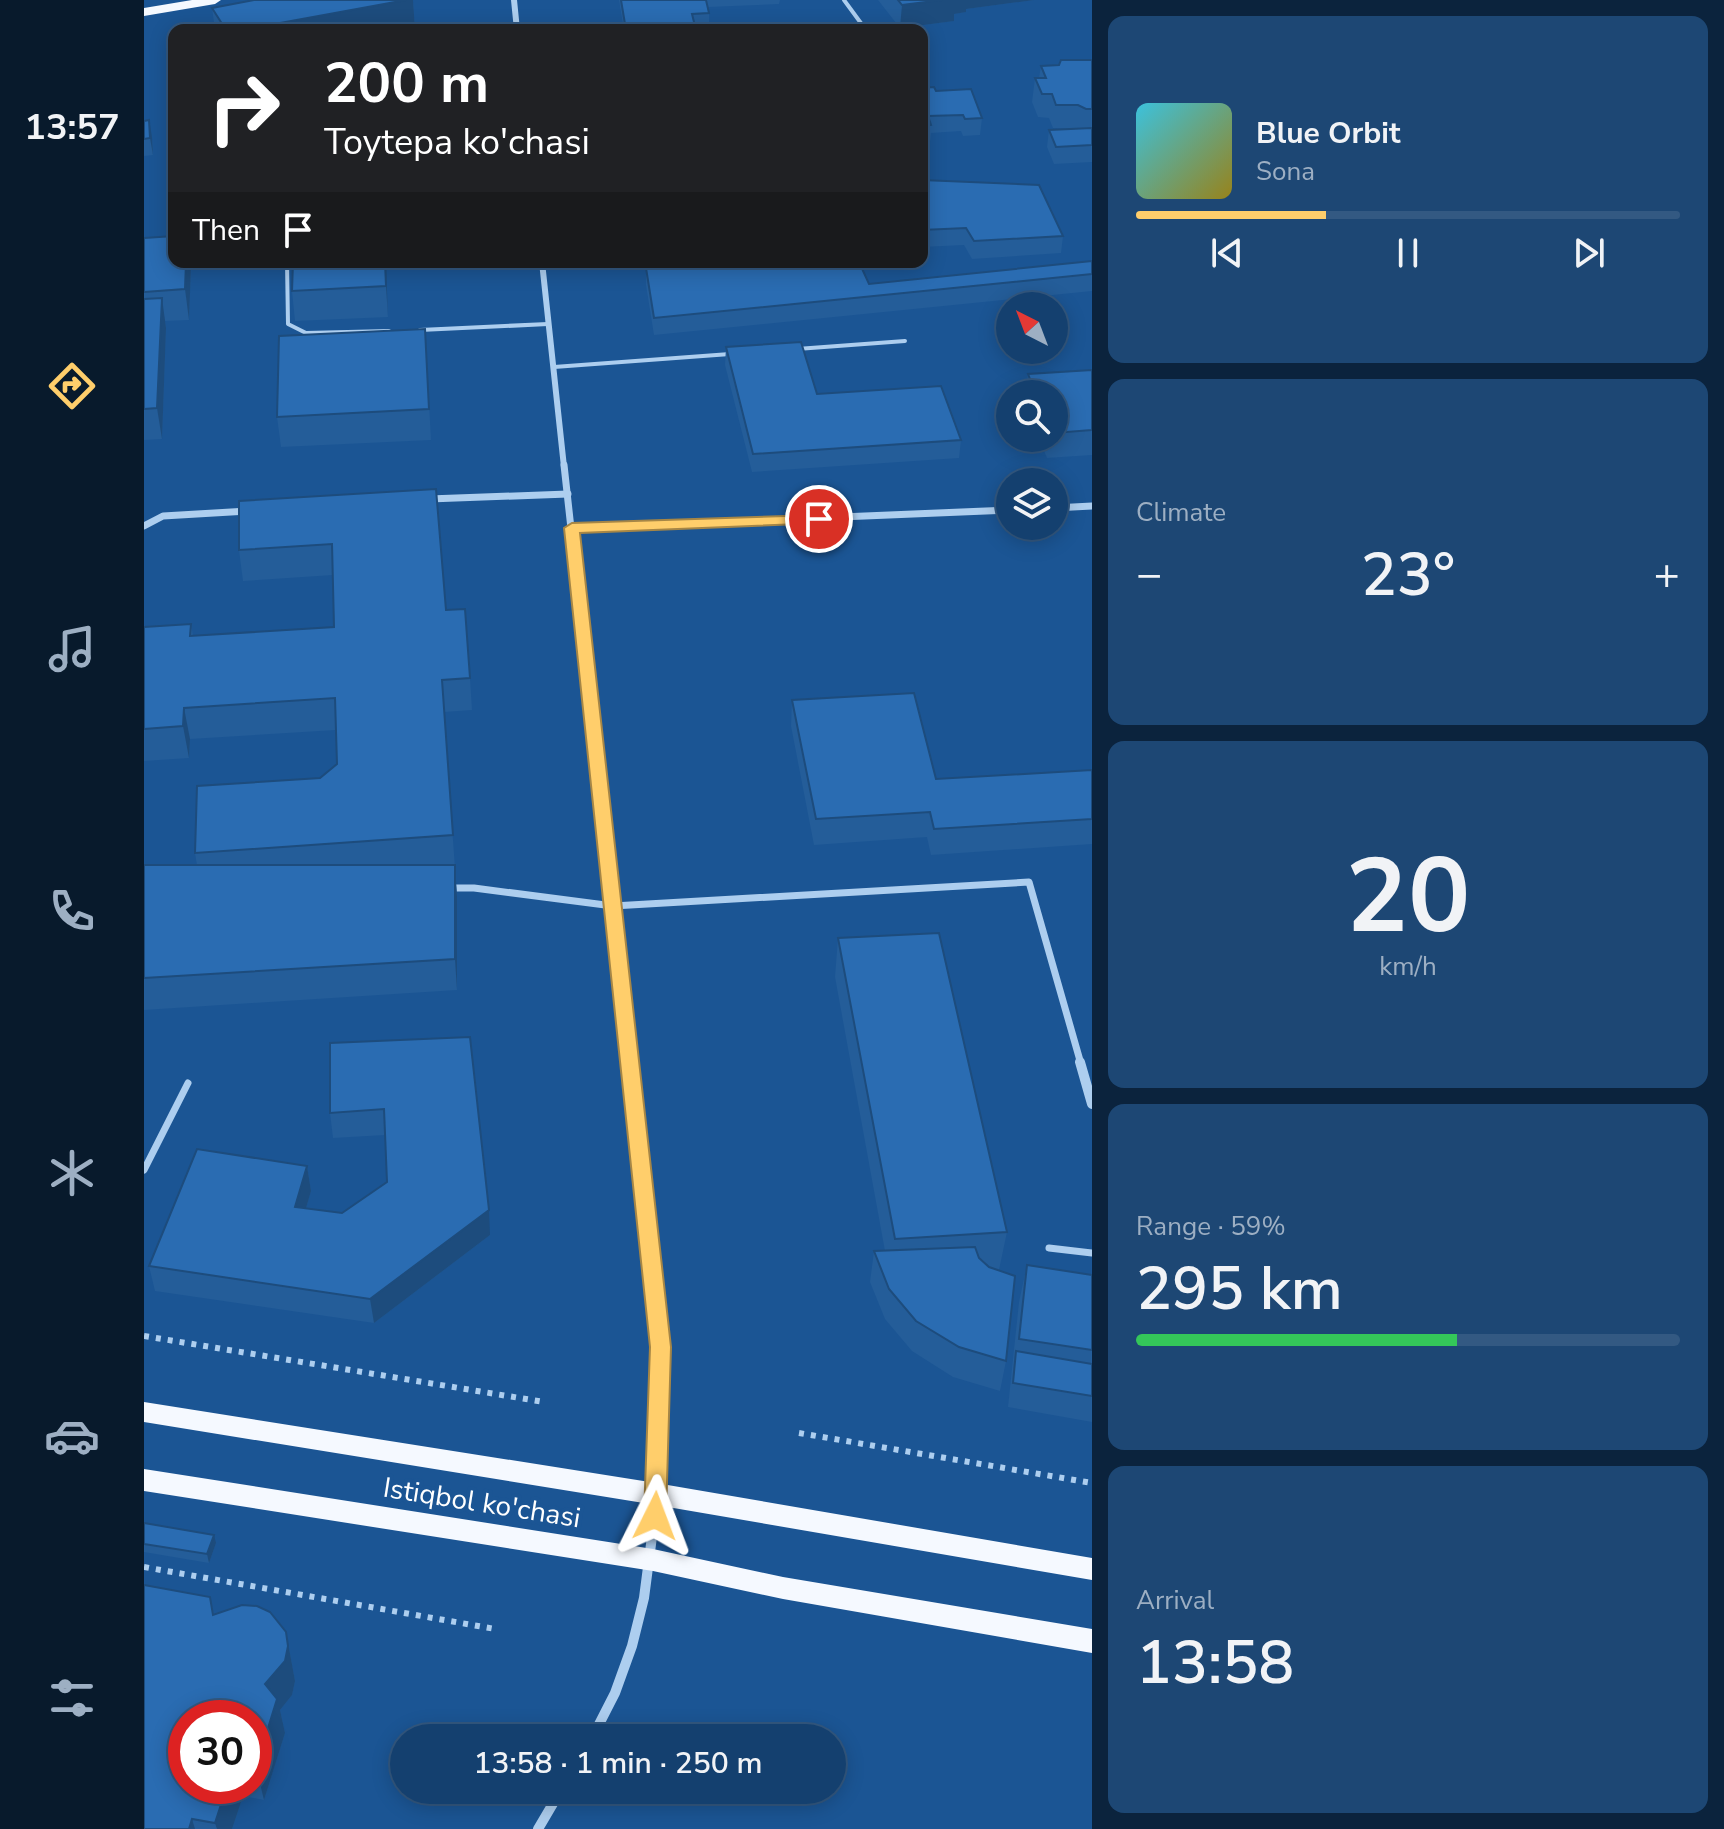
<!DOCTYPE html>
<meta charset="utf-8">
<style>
:root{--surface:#14406f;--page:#1d4774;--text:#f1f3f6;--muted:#9dafc3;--line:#335982;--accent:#ffce6b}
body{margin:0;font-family:"Nunito Sans",sans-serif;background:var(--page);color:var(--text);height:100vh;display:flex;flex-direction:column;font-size:30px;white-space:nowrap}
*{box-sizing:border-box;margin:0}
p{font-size:26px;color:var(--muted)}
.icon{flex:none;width:44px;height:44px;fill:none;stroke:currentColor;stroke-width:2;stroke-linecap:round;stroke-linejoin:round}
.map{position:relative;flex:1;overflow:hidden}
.drawer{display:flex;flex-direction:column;gap:16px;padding:16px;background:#0b233d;width:632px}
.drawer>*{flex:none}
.guide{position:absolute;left:24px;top:24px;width:760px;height:244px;border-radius:16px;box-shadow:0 4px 20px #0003,0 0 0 2px var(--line);background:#202124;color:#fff;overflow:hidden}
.needle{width:52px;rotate:318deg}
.tools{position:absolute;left:852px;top:292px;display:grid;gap:16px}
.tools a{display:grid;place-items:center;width:72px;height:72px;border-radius:50%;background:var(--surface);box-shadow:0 4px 20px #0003,0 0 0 2px var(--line);font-size:40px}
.speed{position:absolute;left:24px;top:1700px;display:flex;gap:16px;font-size:40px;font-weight:700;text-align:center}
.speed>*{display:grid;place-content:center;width:104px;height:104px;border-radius:50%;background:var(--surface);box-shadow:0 4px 20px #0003,0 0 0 2px var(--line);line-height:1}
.speed .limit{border:12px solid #d22;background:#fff;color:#111}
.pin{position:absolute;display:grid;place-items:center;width:68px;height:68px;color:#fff;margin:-34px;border:4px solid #fff;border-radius:50%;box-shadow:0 2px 8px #0007}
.me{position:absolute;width:88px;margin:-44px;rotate:3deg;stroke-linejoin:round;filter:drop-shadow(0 0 6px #0008)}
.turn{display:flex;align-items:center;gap:28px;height:168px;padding:0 24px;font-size:36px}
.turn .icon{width:104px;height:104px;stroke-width:2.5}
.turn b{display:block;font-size:56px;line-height:68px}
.then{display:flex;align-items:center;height:76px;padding:0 24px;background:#0003;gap:16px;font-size:30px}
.big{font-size:60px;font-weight:600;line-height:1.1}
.drawer .widget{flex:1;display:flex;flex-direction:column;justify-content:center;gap:12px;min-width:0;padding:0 28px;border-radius:16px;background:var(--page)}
.drawer .dial{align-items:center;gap:0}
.dial b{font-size:104px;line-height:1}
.song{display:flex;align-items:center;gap:24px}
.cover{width:96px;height:96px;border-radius:12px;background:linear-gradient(135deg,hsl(190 70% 55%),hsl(50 70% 35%))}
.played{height:8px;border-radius:4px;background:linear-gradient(90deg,var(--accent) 35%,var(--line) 35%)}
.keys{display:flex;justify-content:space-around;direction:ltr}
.heat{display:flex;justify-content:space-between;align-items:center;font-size:44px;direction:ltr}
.charge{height:12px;border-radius:6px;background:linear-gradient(90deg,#34c759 59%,var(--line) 0)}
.trip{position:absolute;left:246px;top:1724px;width:456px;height:80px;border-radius:40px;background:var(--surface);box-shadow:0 4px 20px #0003,0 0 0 2px var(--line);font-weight:600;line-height:80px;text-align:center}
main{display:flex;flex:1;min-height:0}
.tabs{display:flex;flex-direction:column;width:144px;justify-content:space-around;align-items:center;background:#081a2c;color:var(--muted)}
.tabs .icon{width:56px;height:56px}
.tabs .current{color:var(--accent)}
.tabs b{font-size:36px;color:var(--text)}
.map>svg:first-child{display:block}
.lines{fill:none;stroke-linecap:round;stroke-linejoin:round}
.path{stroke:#adceef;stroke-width:6;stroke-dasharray:5 7;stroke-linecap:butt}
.lane-far1{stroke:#adceef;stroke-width:4}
.lane{stroke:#adceef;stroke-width:7}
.street-far2{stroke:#adceef;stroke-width:6}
.street-far1{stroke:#adceef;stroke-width:7}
.street{stroke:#adceef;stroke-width:10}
.primary{fill:#f5f9ff;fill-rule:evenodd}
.wall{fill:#245d99;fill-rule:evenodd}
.shaded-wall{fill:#1d4c7d}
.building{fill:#2a6cb2;stroke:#1d4c7d;stroke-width:2}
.route{fill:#ffce6b;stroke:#a68646;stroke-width:2}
.labels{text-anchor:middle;stroke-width:8;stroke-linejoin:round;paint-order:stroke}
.near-street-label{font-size:28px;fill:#fff;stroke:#1b5594}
</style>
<main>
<nav class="tabs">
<b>13:57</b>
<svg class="icon current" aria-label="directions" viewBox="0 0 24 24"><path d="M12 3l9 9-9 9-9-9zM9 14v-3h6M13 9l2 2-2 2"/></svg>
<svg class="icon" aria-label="music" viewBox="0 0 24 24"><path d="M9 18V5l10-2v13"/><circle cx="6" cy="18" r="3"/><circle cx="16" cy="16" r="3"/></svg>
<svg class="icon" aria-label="phone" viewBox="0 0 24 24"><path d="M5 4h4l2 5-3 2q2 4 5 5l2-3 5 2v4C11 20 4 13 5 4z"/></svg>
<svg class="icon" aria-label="climate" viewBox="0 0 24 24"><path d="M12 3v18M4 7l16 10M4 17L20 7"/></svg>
<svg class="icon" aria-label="car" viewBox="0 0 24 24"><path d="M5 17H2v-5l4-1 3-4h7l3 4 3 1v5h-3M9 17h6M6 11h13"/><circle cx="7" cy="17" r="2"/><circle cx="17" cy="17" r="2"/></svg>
<svg class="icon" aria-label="filters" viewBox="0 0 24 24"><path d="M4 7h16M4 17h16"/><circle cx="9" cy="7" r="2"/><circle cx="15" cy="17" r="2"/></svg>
</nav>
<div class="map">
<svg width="948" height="1829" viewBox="0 0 948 1829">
<rect width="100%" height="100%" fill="#1b5594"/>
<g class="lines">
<g class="path">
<polyline points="0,1336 400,1402"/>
<polyline points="655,1433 948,1483"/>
<polyline points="0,1567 351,1629"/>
</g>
<g class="lane-far1">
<polyline points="700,0 722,30"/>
<polyline points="143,262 144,324 162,333 245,331"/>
<polyline points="276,330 404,324"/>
<polyline points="653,349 761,341"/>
<polyline points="410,367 586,354"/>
</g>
<g class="lane">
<polyline points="0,1170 44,1083"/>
<polyline points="905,1248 948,1253"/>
</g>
<g class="street-far2">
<polyline points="370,0 373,30"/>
<polyline points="398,262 420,467"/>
</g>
<g class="street-far1">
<polyline points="420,465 486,1064"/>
<polyline points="285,499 424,494"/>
<polyline points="910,508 948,506"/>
<polyline points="0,526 19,516 104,511"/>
<polyline points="428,528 866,510"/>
<polyline points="305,888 330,888 469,906 885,882 937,1064"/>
</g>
<g class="street">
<polyline points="936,1062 948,1104"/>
<polyline points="448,1738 471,1693 488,1646 500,1598 513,1498 517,1347 486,1062"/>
<polyline points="394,1829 417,1790"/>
</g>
<g class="primary">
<polygon points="48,0 77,0 71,4 0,16 0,8"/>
<polygon points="0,1402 512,1483 948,1558 948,1580 512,1505 0,1422"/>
<polygon points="0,1469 509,1549 639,1577 948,1629 948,1653 639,1599 509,1571 0,1491"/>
</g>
</g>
<g class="wall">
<polygon points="110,0 269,0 271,30 71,30 68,8"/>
<polygon points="475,0 636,0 635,4 564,7 565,13 565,29 480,30"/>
<polygon points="734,0 890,0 822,9 822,12 810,14 810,21 756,28"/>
<polygon points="948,60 948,162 910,164 903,147 905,130 931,129 909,128 905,118 894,117 888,102 891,78 895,78 897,66"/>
<polygon points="778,88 792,91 838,118 836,135 819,136 817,131 787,133 786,142 778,143"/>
<polygon points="0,121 8,137 9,155 0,156"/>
<polygon points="778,180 919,236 917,253 828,259 820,245 778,247"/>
<polygon points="0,238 47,266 45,320 21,321 22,328 18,439 0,440"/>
<polygon points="948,261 948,291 510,335 502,285 502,268 725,284"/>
<polygon points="242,262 244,317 151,321 148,291"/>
<polygon points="281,329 287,440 137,447 133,417"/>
<polygon points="582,347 673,394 817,440 815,458 608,472 581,365"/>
<polygon points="948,370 948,455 903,458 895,438 910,438 910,394 881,394 884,374"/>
<polygon points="292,489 302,610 326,678 328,710 300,712 313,897 313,990 0,1010 0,865 53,865 51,853 176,778 193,764 192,730 46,739 45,758 0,761 0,627 47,624 49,636 190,627 189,575 99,581 95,550"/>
<polygon points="648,700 792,779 948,770 948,844 787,855 783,837 670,845 647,726"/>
<polygon points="694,938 863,1232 855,1270 854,1270 862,1361 856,1391 809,1377 768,1351 741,1319 726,1282 730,1251 741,1251 691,977"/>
<polygon points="186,1043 346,1235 230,1323 11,1291 5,1266 163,1166 167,1191 162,1208 198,1213 243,1182 241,1135 189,1138 186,1113"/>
<polygon points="883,1265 948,1275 948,1422 864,1407 875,1302"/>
<polygon points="0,1523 72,1543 65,1563 0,1552"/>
<path d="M66,1597L70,1615L142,1632L151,1681L148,1695L136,1710L141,1733L120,1800L99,1796L88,1829H0ZM110,1718V1786H42Z"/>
</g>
<g class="shaded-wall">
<polygon points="262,0 269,0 271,30 98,30"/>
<polygon points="798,0 890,0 822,9 822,12 810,14 810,21 756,28 758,5"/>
<polygon points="5,120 8,137 9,155 6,138"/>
<polygon points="42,262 46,262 47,266 45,320 41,289"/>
<polygon points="241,262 242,262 244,317 242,286"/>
<polygon points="18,298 22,328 18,439 13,408"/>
<polygon points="40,708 46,739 45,758 39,726"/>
<polygon points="311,865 313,897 313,990 311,959"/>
<polygon points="163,1166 167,1191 155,1232 151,1207"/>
<polygon points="345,1210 346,1235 230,1323 226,1299"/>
<polygon points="70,1535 72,1543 65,1563 63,1554"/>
<polygon points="142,1632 151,1681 148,1695 136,1710 141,1733 120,1800 112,1767 121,1684"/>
<polygon points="83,1786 96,1786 99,1796 88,1829 73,1829 71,1823"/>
<polygon points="48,1819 51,1829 45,1829"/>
</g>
<g class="building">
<polygon points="110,0 262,0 98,30 82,30 68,8"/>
<polygon points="477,0 562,0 565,13 548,14 552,30 482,30"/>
<polygon points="754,0 798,0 758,5"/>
<polygon points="917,60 948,60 948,109 942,109 934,105 912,105 908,94 898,94 891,78 902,78 897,66 915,65"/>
<polygon points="790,87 792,91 827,89 838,118 821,119 819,115 784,116 787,125 778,126 778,88"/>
<polygon points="5,120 6,138 0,139 0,121"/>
<polygon points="948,128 948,145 912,147 905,130"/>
<polygon points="778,180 895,185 919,236 830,241 822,228 778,230"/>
<polygon points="30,236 30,262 42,262 41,289 0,292 0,238"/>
<polygon points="948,261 948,274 510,318 502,268 571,262 715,262 725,284"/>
<polygon points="149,262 241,262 242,286 148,291"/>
<polygon points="18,298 13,408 0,409 0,299"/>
<polygon points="281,329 285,409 133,417 135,336"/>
<polygon points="657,342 673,394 797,386 817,440 609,454 582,347"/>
<polygon points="948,370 948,430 910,433 910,394 892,394 884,374"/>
<polygon points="292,489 302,610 321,609 326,678 298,680 309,835 51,853 53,786 176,778 193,764 191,698 40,708 39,726 0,729 0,627 47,624 46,636 190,627 188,544 95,550 95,501"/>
<polygon points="770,693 792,779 948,770 948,819 790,829 786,812 672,819 648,700"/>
<polygon points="0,865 311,865 311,959 0,978"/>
<polygon points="795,933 863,1232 751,1239 694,938"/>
<polygon points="326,1037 345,1210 226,1299 5,1266 53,1149 163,1166 151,1207 198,1213 243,1182 240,1109 186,1113 186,1043"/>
<polygon points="831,1247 835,1258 845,1267 871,1276 862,1361 815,1347 772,1321 745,1289 730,1251"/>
<polygon points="883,1265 948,1275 948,1350 875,1339"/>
<polygon points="872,1351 948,1364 948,1396 869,1383"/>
<polygon points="0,1523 70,1535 63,1554 0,1544"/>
<polygon points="0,1585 66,1597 69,1615 98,1605 113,1606 126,1612 142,1632 144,1646 141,1661 121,1684 133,1699 112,1767 110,1767 110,1718 42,1718 42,1786 83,1786 71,1823 48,1819 45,1829 0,1829"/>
</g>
<polygon class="route" points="675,515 681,516 681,523 436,533 527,1347 522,1516 519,1523 511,1526 503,1523 500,1516 506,1347 420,528 428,523"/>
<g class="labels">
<g class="near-street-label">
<text transform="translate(338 1502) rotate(9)" y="10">Istiqbol ko'chasi</text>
</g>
</g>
</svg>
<div class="tools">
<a><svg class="needle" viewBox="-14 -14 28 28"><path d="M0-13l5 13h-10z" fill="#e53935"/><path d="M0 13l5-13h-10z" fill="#9dafc3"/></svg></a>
<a><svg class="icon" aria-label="search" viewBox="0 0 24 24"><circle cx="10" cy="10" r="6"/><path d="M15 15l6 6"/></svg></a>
<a><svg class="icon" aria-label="layers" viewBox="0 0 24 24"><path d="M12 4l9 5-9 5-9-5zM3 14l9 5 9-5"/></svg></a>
</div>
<div class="speed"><div class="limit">30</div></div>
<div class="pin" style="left:675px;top:519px;background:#d93025"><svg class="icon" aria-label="arrive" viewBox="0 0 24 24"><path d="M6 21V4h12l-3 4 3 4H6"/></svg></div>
<svg class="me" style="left:511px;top:1516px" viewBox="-20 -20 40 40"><path d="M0-17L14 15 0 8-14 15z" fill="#ffce6b" stroke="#fff" stroke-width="4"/></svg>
<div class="trip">13:58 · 1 min · 250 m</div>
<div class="guide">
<div class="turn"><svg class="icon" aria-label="right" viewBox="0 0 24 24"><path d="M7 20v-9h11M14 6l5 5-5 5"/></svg><div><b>200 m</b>Toytepa ko'chasi</div></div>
<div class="then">Then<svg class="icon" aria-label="arrive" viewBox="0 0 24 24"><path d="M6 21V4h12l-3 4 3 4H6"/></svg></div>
</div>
</div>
<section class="drawer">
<div class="widget">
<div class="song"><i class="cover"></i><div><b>Blue Orbit</b><p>Sona</p></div></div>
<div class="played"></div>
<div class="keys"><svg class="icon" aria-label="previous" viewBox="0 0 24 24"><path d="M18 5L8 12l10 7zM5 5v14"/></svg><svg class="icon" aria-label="pause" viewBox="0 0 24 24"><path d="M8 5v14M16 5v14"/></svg><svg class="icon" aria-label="next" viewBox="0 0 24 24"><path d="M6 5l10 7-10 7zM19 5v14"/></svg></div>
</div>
<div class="widget"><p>Climate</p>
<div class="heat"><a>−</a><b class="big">23°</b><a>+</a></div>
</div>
<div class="widget dial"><b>20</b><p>km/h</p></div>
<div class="widget"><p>Range · 59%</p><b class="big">295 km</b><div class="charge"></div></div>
<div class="widget"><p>Arrival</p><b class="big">13:58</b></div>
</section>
</main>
